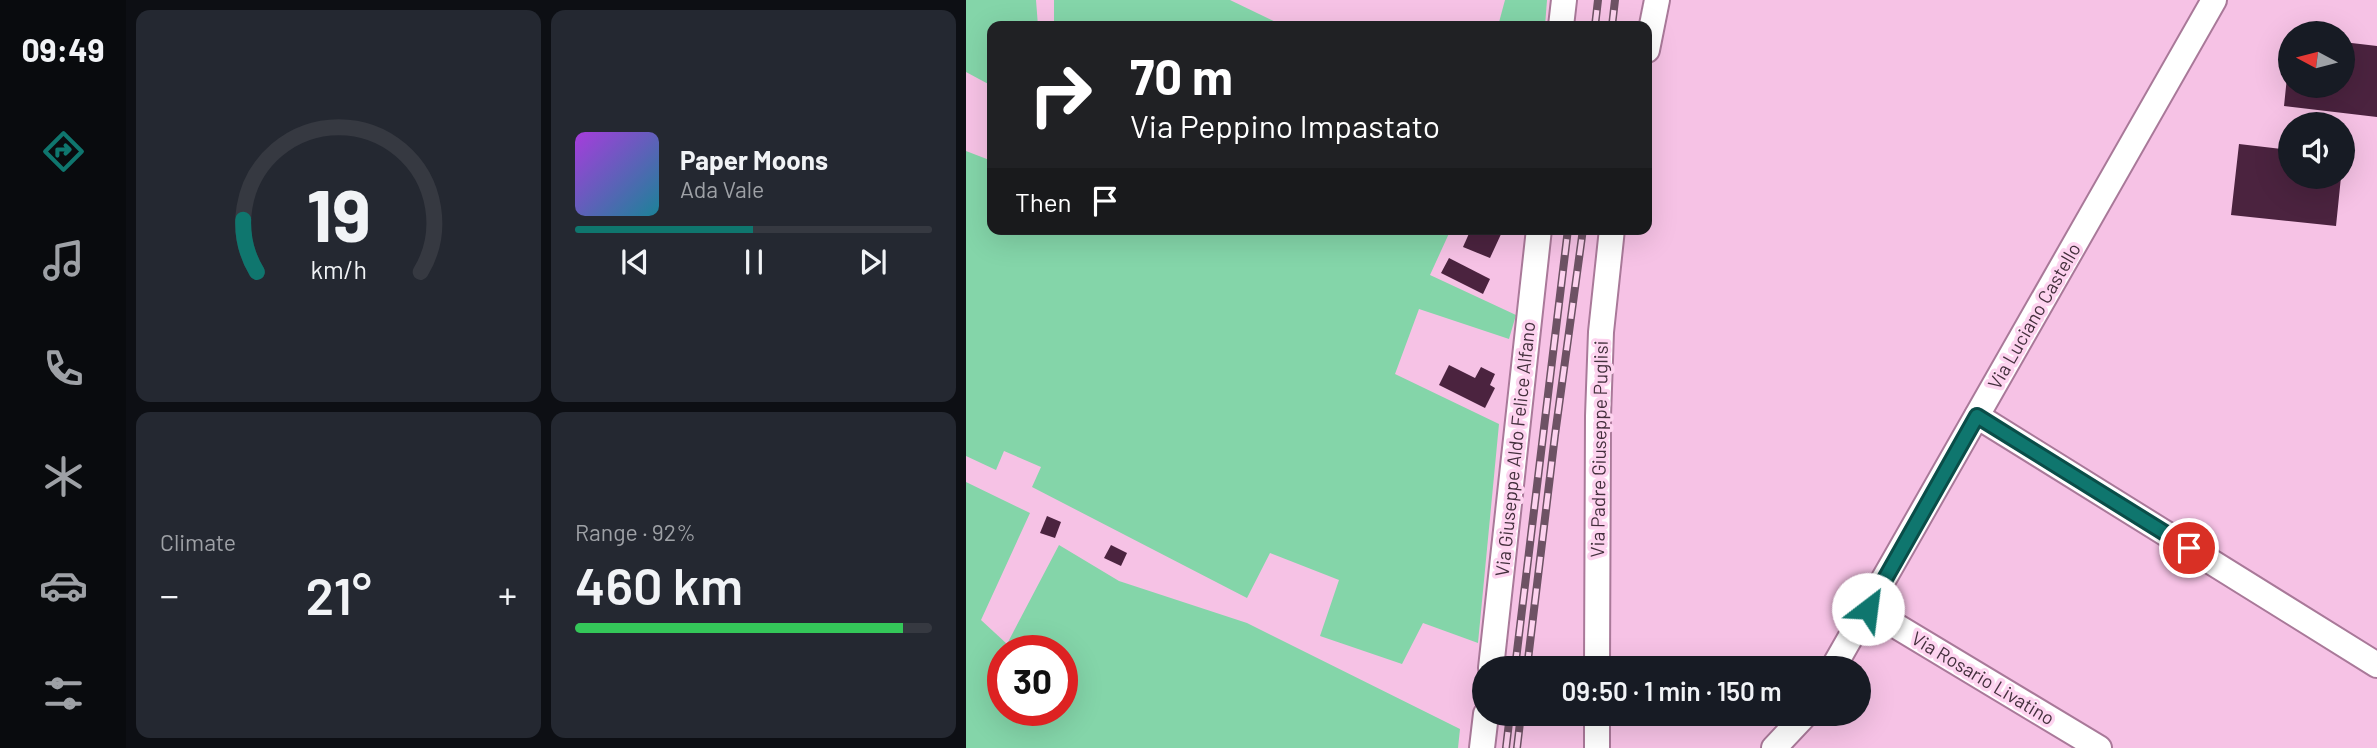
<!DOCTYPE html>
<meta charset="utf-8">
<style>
:root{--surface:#171b24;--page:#242831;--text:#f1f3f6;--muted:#9ea1a6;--line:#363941;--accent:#0f766e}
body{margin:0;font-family:Barlow,sans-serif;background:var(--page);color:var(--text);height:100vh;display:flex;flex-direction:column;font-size:26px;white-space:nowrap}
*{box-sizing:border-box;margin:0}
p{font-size:23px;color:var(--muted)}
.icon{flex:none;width:38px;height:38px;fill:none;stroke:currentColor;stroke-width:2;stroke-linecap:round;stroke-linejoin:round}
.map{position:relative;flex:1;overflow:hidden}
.details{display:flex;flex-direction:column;gap:10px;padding:10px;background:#0d0f14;width:840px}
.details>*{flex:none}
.banner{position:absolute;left:21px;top:21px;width:665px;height:214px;border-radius:14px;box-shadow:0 7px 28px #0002;background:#202124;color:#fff;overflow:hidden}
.needle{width:46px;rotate:277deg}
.buttons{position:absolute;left:1312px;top:21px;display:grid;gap:14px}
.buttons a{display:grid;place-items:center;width:77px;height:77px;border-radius:50%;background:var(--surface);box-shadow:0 7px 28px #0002;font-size:35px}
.speed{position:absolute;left:21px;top:635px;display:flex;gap:14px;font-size:35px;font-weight:700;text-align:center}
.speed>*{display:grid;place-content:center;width:91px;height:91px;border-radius:50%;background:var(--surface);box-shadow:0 7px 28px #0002;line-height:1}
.speed .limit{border:10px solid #d22;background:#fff;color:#111}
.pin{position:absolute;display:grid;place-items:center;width:60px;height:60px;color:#fff;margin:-30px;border:4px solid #fff;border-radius:50%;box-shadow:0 2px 7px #0007}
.me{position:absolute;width:77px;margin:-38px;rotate:30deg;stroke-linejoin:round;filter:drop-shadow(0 0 5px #0008)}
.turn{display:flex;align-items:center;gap:24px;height:147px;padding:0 28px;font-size:32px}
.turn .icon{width:91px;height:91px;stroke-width:2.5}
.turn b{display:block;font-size:49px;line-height:60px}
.then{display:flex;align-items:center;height:66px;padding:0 28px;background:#0003;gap:14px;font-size:26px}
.big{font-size:52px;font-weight:600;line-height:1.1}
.details .widget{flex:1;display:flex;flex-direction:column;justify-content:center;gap:10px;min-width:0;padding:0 24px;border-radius:14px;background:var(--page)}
.details .dial{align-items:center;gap:0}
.dial svg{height:182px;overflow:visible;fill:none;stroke:var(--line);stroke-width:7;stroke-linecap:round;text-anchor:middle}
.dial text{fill:var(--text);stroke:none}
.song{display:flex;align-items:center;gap:21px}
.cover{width:84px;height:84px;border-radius:10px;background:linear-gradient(135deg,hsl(280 70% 55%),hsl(190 70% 35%))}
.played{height:7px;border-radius:4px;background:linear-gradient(90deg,var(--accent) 50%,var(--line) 50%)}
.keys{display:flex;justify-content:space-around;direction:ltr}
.heat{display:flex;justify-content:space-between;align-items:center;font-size:38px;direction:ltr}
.charge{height:10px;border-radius:5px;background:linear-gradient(90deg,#34c759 92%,var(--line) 0)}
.details .tiles{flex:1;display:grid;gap:10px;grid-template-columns:repeat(2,1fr)}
.trip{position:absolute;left:506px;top:656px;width:399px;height:70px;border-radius:35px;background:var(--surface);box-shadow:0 7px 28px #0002;font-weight:600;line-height:70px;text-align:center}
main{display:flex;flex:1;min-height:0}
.tab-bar{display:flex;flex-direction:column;width:126px;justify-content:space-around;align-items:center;background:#090b0e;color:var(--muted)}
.tab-bar .icon{width:49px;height:49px}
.tab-bar .selected{color:var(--accent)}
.tab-bar b{font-size:32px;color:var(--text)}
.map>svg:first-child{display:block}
.green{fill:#84d5a9;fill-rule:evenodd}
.building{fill:#4b233f}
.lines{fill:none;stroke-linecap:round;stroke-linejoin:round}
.minor-casing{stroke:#a97999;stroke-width:28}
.minor{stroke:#fff;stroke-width:24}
.rail-casing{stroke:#6d5264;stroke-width:8}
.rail{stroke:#fdd3ef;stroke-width:5;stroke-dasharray:16;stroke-linecap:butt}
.route-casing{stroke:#0a4d48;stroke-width:18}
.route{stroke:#0f766e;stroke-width:12}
.labels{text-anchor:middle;stroke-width:7;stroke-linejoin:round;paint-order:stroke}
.street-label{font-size:19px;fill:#432f3c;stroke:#fdd3ef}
</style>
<main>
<nav class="tab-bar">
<b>09:49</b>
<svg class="icon selected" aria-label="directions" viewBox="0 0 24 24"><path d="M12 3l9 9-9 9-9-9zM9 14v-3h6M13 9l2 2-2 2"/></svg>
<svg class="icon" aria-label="music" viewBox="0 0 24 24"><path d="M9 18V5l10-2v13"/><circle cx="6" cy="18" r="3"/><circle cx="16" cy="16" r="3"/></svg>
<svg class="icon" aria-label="phone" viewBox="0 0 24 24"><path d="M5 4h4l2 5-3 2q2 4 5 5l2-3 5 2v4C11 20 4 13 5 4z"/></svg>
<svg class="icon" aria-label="climate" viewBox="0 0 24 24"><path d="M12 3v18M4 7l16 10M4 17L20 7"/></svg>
<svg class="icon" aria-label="car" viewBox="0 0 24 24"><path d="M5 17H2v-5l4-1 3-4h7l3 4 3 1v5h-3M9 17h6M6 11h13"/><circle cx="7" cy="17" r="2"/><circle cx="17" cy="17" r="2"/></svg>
<svg class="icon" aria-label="filters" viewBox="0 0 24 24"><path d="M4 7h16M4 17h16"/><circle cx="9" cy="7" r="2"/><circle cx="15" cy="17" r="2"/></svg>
</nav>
<section class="details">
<div class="tiles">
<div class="widget dial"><svg viewBox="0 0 100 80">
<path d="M14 69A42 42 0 1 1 86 69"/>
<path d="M14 69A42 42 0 0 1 8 46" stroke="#0f766e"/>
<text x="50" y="56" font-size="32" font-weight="700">19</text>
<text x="50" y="72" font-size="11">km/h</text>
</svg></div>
<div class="widget">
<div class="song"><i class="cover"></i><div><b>Paper Moons</b><p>Ada Vale</p></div></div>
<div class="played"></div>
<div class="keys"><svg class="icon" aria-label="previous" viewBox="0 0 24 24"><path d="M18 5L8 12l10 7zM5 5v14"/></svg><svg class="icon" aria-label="pause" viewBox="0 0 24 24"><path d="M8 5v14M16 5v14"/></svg><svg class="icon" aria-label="next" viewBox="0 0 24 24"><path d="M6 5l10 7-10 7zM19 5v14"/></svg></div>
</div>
<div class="widget"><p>Climate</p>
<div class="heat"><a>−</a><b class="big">21°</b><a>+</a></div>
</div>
<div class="widget"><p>Range · 92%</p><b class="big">460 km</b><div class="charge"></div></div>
</div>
</section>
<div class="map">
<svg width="1411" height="748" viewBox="0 0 1411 748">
<rect width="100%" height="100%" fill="#f6c2e5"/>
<g class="green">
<polygon points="0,0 70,0 72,26 26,26 26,86 0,72"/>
<polygon points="88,0 264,0 318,26 88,26"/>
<polygon points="539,0 581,0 579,26 532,26"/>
<polygon points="0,151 26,161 26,229 485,229 464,275 550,315 543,339 453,309 429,374 533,424 512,643 457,623 436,664 354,636 373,580 304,553 281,598 66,487 75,467 38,451 30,470 0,456"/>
<path d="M0,482L64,513L15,620L41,644L93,545L153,581L281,623L494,729L492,748H0ZM96,651V710H37V651Z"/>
</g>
<g class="building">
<polygon points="1377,42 1411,46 1411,117 1318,106 1323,58 1325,58 1325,86 1377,86"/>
<polygon points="1273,144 1325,150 1325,177 1375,177 1370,226 1265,215"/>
<polygon points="505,229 529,229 536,232 524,258 497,247"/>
<polygon points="483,258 524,279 517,294 475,273"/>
<polygon points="483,365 509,378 515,367 529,374 524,385 529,388 519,408 473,385"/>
<polygon points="81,516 95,522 89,538 74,533"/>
<polygon points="145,545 161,553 155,566 138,558"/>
</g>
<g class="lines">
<defs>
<g id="minor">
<polyline points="595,26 598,0"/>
<polyline points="681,50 691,0"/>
<polyline points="1011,416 1411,665"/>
<polyline points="902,609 1133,748"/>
<polyline points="525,668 573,229"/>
<polyline points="631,668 632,416 635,332 646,229"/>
<polyline points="867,668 1248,0"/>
<polyline points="631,714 631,748"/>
<polyline points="516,748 520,714"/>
<polyline points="808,748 840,714"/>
</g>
</defs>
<use href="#minor" class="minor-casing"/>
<use href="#minor" class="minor"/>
<defs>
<g id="rail">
<polyline points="629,26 632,0"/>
<polyline points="646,26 649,0"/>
<polyline points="549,668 602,229"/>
<polyline points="561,668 589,435 617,229"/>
<polyline points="540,748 544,714"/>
<polyline points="551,748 555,714"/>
</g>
</defs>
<use href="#rail" class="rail-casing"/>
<use href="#rail" class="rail"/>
</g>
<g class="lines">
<defs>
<polyline id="route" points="902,609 1011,416 1223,548"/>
</defs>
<use href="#route" class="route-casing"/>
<use href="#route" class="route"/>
</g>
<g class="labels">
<g class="street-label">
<text transform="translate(1068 316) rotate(-60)" y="7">Via Luciano Castello</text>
<text transform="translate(549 449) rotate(-84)" y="7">Via Giuseppe Aldo Felice Alfano</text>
<text transform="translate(633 449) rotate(-89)" y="7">Via Padre Giuseppe Puglisi</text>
<text transform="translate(1017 678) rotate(31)" y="7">Via Rosario Livatino</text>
</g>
</g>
</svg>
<div class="buttons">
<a><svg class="needle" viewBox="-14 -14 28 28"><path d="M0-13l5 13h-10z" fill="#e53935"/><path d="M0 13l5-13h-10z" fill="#9ea1a6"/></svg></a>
<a><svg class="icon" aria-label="sound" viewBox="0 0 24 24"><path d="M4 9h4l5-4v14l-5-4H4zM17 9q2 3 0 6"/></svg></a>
</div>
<div class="speed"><div class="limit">30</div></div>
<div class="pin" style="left:1223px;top:548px;background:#d93025"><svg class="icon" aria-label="arrive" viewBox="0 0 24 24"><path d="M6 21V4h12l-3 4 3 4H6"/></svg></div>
<svg class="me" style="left:902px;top:609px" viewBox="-20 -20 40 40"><circle r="19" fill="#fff"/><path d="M0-13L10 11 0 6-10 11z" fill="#0f766e"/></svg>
<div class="trip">09:50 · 1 min · 150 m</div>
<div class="banner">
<div class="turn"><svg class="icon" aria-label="right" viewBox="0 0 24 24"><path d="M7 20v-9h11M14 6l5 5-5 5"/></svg><div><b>70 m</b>Via Peppino Impastato</div></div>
<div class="then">Then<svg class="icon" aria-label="arrive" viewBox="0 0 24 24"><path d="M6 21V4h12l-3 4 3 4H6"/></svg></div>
</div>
</div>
</main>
